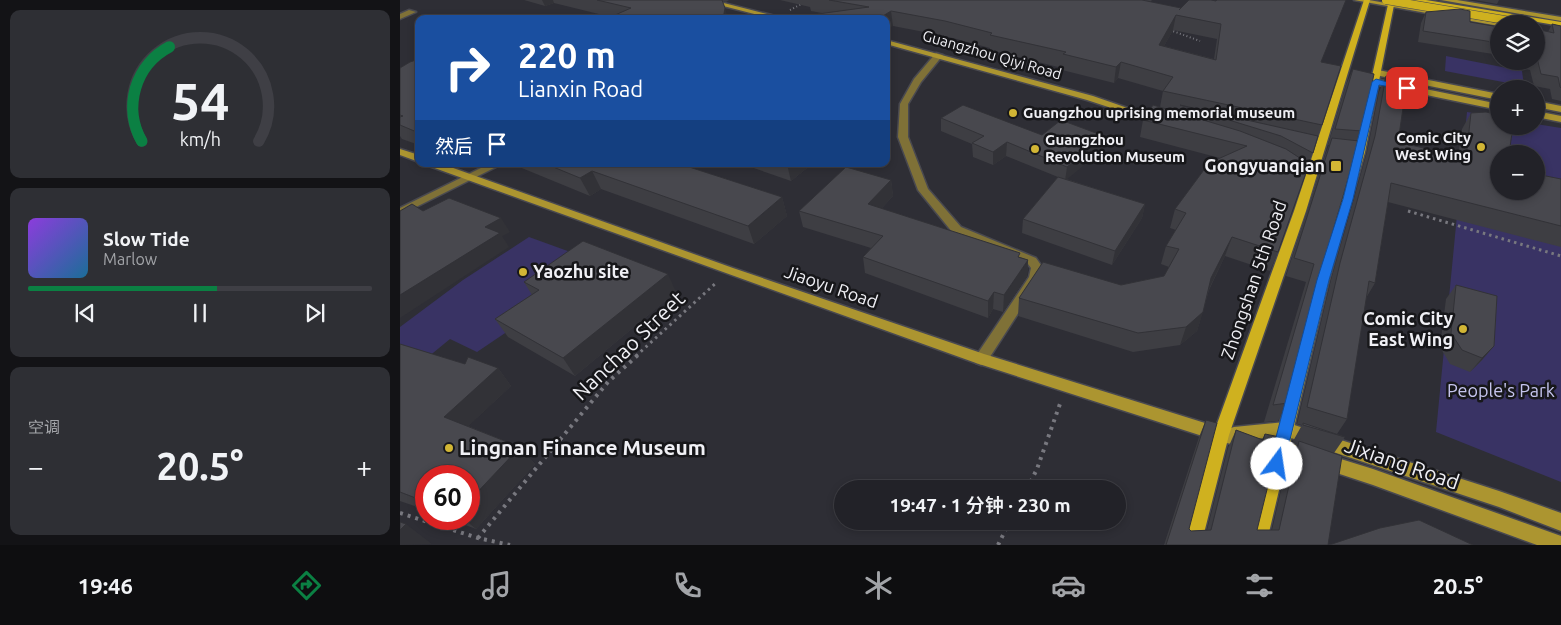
<!DOCTYPE html>
<html lang="zh">
<meta charset="utf-8">
<style>
:root{--surface:#222228;--page:#2e2f34;--text:#f1f3f6;--muted:#a2a4a8;--line:#3f3f45;--accent:#0b8043}
body{margin:0;font-family:Ubuntu,"Noto Sans SC",sans-serif;background:var(--page);color:var(--text);height:100vh;display:flex;flex-direction:column;font-size:19px;white-space:nowrap}
*{box-sizing:border-box;margin:0}
p{font-size:16px;color:var(--muted)}
.icon{flex:none;width:28px;height:28px;fill:none;stroke:currentColor;stroke-width:2;stroke-linecap:round;stroke-linejoin:round}
.map{position:relative;flex:1;overflow:hidden}
.panel{display:flex;flex-direction:column;gap:10px;padding:10px;background:#131316;width:400px}
.panel>*{flex:none}
.banner{position:absolute;left:15px;top:15px;width:475px;height:152px;border-radius:10px;box-shadow:0 2px 8px #0003,0 0 0 1px var(--line);background:#1a4fa0;color:#fff;overflow:hidden}
.fabs{position:absolute;left:1090px;top:15px;display:grid;gap:10px}
.fabs a{display:grid;place-items:center;width:55px;height:55px;border-radius:50%;background:var(--surface);box-shadow:0 2px 8px #0003,0 0 0 1px var(--line);font-size:25px}
.speed{position:absolute;left:15px;top:465px;display:flex;gap:10px;font-size:25px;font-weight:700;text-align:center}
.speed>*{display:grid;place-content:center;width:65px;height:65px;border-radius:50%;background:var(--surface);box-shadow:0 2px 8px #0003,0 0 0 1px var(--line);line-height:1}
.speed .limit{border:8px solid #d22;background:#fff;color:#111}
.pin{position:absolute;display:grid;place-items:center;width:42px;height:42px;color:#fff;margin:-21px;border-radius:10px;box-shadow:0 2px 8px #0006}
.me{position:absolute;width:55px;margin:-28px;rotate:14deg;stroke-linejoin:round;filter:drop-shadow(0 0 4px #0008)}
.turn{display:flex;align-items:center;gap:18px;height:105px;padding:0 20px;font-size:22px}
.turn .icon{width:65px;height:65px;stroke-width:2.5}
.turn b{display:block;font-size:35px;line-height:42px}
.then{display:flex;align-items:center;height:48px;padding:0 20px;background:#0003;gap:10px;font-size:19px}
.big{font-size:38px;font-weight:600;line-height:1.1}
.panel .card{flex:1;display:flex;flex-direction:column;justify-content:center;gap:8px;min-width:0;padding:0 18px;border-radius:10px;background:var(--page)}
.panel .dial{align-items:center;gap:0}
.dial svg{height:130px;overflow:visible;fill:none;stroke:var(--line);stroke-width:7;stroke-linecap:round;text-anchor:middle}
.dial text{fill:var(--text);stroke:none}
.song{display:flex;align-items:center;gap:15px}
.cover{width:60px;height:60px;border-radius:8px;background:linear-gradient(135deg,hsl(270 70% 55%),hsl(200 70% 35%))}
.played{height:5px;border-radius:2px;background:linear-gradient(90deg,var(--accent) 55%,var(--line) 55%)}
.keys{display:flex;justify-content:space-around;direction:ltr}
.heat{display:flex;justify-content:space-between;align-items:center;font-size:28px;direction:ltr}
.trip{position:absolute;left:434px;top:480px;width:292px;height:50px;border-radius:25px;background:var(--surface);box-shadow:0 2px 8px #0003,0 0 0 1px var(--line);font-weight:600;line-height:50px;text-align:center}
.tabs{display:flex;height:80px;justify-content:space-around;align-items:center;background:#0e0e10;color:var(--muted)}
.tabs .icon{width:35px;height:35px}
.tabs .current{color:var(--accent)}
.tabs b{font-size:22px;color:var(--text)}
main{display:flex;flex:1;min-height:0}
.map>svg:first-child{display:block}
.green{fill:#393364;fill-rule:evenodd}
.lines{fill:none;stroke-linecap:round;stroke-linejoin:round}
.lane-casing{stroke:#494950;stroke-width:3}
.street-casing{stroke:#494950;stroke-width:3}
.secondary-casing{stroke:#494950;stroke-width:3}
.primary-casing{stroke:#494950;stroke-width:3}
.path-far2{stroke:#78787f;stroke-width:2;stroke-dasharray:1 2.5;stroke-linecap:butt}
.path-far1{stroke:#78787f;stroke-width:3;stroke-dasharray:2.5 4;stroke-linecap:butt}
.path{stroke:#78787f;stroke-width:4;stroke-dasharray:3 5;stroke-linecap:butt}
.lane{fill:#7f7137;fill-rule:evenodd}
.street{fill:#7f7137;fill-rule:evenodd}
.secondary{fill:#ac9530;fill-rule:evenodd}
.primary{fill:#cfb11f;fill-rule:evenodd}
.primary-bridge-casing{stroke:#494950;stroke-width:9;stroke-linecap:butt}
.primary-bridge{stroke:#cfb11f;stroke-width:8}
.wall{fill:#3e3e43;fill-rule:evenodd}
.shaded-wall{fill:#323237}
.building{fill:#48484e;stroke:#323237;fill-rule:evenodd}
.route{fill:#1a73e8;stroke:#114b97}
.poi-dot{fill:#d2b635;stroke:#17171a;stroke-width:2}
.labels{text-anchor:middle;stroke-width:5;stroke-linejoin:round;paint-order:stroke}
.far-street-label{font-size:15px;fill:#f0f0f5;stroke:#17171a}
.far-poi-label{font-size:15px;font-weight:bold;fill:#f0f0f5;stroke:#17171a;text-anchor:start}
.poi-label{font-size:18px;font-weight:bold;fill:#f0f0f5;stroke:#17171a;text-anchor:end}
.street-label{font-size:18px;fill:#f0f0f5;stroke:#17171a}
.park-label{font-size:18px;fill:#c5c4ee;stroke:#17171a}
.near-street-label{font-size:21px;fill:#f0f0f5;stroke:#17171a}
.near-poi-label{font-size:21px;font-weight:bold;fill:#f0f0f5;stroke:#17171a;text-anchor:start}
</style>
<main>
<section class="panel">
<div class="card dial"><svg viewBox="0 0 100 80">
<path d="M14 69A42 42 0 1 1 86 69"/>
<path d="M14 69A42 42 0 0 1 31 11" stroke="#0b8043"/>
<text x="50" y="56" font-size="32" font-weight="700">54</text>
<text x="50" y="72" font-size="11">km/h</text>
</svg></div>
<div class="card">
<div class="song"><i class="cover"></i><div><b>Slow Tide</b><p>Marlow</p></div></div>
<div class="played"></div>
<div class="keys"><svg class="icon" aria-label="previous" viewBox="0 0 24 24"><path d="M18 5L8 12l10 7zM5 5v14"/></svg><svg class="icon" aria-label="pause" viewBox="0 0 24 24"><path d="M8 5v14M16 5v14"/></svg><svg class="icon" aria-label="next" viewBox="0 0 24 24"><path d="M6 5l10 7-10 7zM19 5v14"/></svg></div>
</div>
<div class="card"><p>空调</p>
<div class="heat"><a>−</a><b class="big">20.5°</b><a>+</a></div>
</div>
</section>
<div class="map">
<svg width="1161" height="545" viewBox="0 0 1161 545">
<rect width="100%" height="100%" fill="#2e2e35"/>
<g class="green">
<polygon points="1046,56 1122,71 1124,86 1045,71"/>
<path d="M1067,112L1099,117V126H1136V124L1161,128V482L1036,432ZM1099,154H1136V191H1099Z"/>
<polygon points="129,237 187,258 141,309 77,352 50,339 11,371 0,368 0,327 63,280"/>
</g>
<g class="lines">
<defs>
<polygon id="lane" points="9,10 16,12 0,19 0,14"/>
<g id="street">
<polygon points="536,53 543,55 521,82 508,104 508,137 528,189 561,227 636,258 643,268 639,281 586,363 581,365 576,363 574,359 629,277 631,268 628,264 553,233 518,190 498,137 500,104 514,79"/>
<polygon points="89,164 102,164 0,215 0,208"/>
</g>
<g id="secondary">
<polygon points="300,0 312,0 387,19 374,19"/>
<polygon points="954,0 969,0 1102,24 1099,24 1099,26"/>
<polygon points="1041,0 1057,0 1161,17 1161,21"/>
<polygon points="486,40 693,96 765,121 763,123 757,123 687,100 486,44"/>
<polygon points="978,70 1099,94 1099,100 975,75 975,71"/>
<polygon points="976,79 1099,104 1099,110 973,84 972,82"/>
<polygon points="1136,101 1161,106 1161,112 1136,107"/>
<polygon points="1136,111 1161,116 1161,122 1136,117"/>
<polygon points="0,149 19,155 19,162 0,155"/>
<polygon points="28,164 42,164 333,268 584,354 821,428 828,429 834,427 885,422 1099,491 1161,513 1161,531 1099,507 885,436 855,439 854,445 848,447 821,442 576,363 29,166"/>
<polygon points="873,438 973,469 1161,536 1161,545 1137,545 973,485 867,450 865,445 867,440"/>
</g>
<g id="primary">
<polygon points="964,0 970,0 906,211 829,435 801,545 783,545 813,435 894,211"/>
<polygon points="989,0 995,0 965,152 929,280 866,545 848,545 917,280 955,152"/>
<polygon points="1010,0 1026,0 1161,22 1161,26"/>
</g>
</defs>
<use href="#lane" class="lane-casing"/>
<use href="#street" class="street-casing"/>
<use href="#secondary" class="secondary-casing"/>
<use href="#primary" class="primary-casing"/>
<g class="path-far2">
<polyline points="390,10 409,0"/>
<polyline points="770,30 800,41"/>
</g>
<g class="path-far1">
<polyline points="1008,211 1161,256"/>
<polyline points="236,356 317,282"/>
</g>
<g class="path">
<polyline points="627,489 637,469 661,401"/>
<polyline points="0,513 78,538 110,545"/>
<polyline points="78,538 208,382 238,355"/>
<polyline points="598,545 610,521"/>
</g>
<use href="#lane" class="lane"/>
<use href="#street" class="street"/>
<use href="#secondary" class="secondary"/>
<use href="#primary" class="primary"/>
<defs>
<polyline id="primary-bridge" points="986,0 1129,24"/>
</defs>
<use href="#primary-bridge" class="primary-bridge-casing"/>
<use href="#primary-bridge" class="primary-bridge"/>
</g>
<g class="wall">
<polygon points="124,0 329,0 326,2 322,1 211,17 154,3 145,6"/>
<path d="M380,0H752L750,2L781,8L921,62L922,125L878,252L870,271L825,256L809,290L797,331L780,345L733,352L618,316L619,298L721,285L764,276L769,267L761,264L766,246L776,230L770,228L775,209L820,158L740,137L743,120L760,107L763,91L718,78L714,83L662,70V68L590,50V48L545,36L493,26L411,11L410,7ZM773,30L817,39L814,59L764,46Z"/>
<polygon points="1075,0 1099,0 1097,4"/>
<polygon points="1026,12 1070,22 1099,27 1099,55 1018,42 1021,23"/>
<polygon points="1152,24 1161,26 1161,101 1152,99 1150,89 1134,86 1130,70 1115,67 1115,61 1136,61 1136,29 1148,32"/>
<polygon points="19,59 19,145 2,139 0,136 0,68"/>
<polygon points="953,69 962,131 957,141 924,262 888,403 878,421 864,422 906,282 886,276 925,155 929,145 928,145 946,85"/>
<polygon points="986,76 998,142 1058,156 1062,129 1071,113 1099,191 1161,179 1161,247 988,202 975,283 966,298 947,419 937,434 945,437 934,453 928,545 764,545 799,437 806,420 789,529 791,531 807,530 828,448 836,430 862,440 865,434 857,530 872,530 888,459 897,444 892,443 902,425 897,424 931,280 967,152 979,92"/>
<polygon points="541,118 642,135 704,136 702,150 666,179 745,204 742,218 712,265 622,233 623,219 658,177 606,156 593,165 573,157 572,144 541,131"/>
<polygon points="112,164 280,164 382,197 387,216 354,244 201,189 190,196"/>
<polygon points="344,164 412,164 391,181 345,165"/>
<polygon points="491,180 493,196 481,209 628,260 627,276 603,312 593,309 588,318 465,273 463,257 471,248 403,227 399,211"/>
<polygon points="124,282 276,292 175,376 108,337 95,319 132,295"/>
<polygon points="1056,285 1094,346 1082,360 1070,372 1050,364 1040,347 1046,299"/>
<polygon points="0,344 65,364 98,368 111,386 68,426 120,447 135,464 76,529 49,519 69,519 26,476 26,510 0,501"/>
</g>
<g class="shaded-wall">
<polygon points="142,0 153,0 154,3 145,6"/>
<polygon points="325,8 328,19 323,19"/>
<polygon points="491,11 493,26 486,30 486,19 478,19"/>
<polygon points="776,15 773,30 756,60 759,45"/>
<polygon points="721,62 718,78 714,83 716,67"/>
<polygon points="704,136 702,150 665,181 667,167"/>
<polygon points="607,142 606,156 593,165 593,152"/>
<polygon points="387,164 412,164 391,181"/>
<polygon points="192,171 201,189 190,196 180,178"/>
<polygon points="491,180 493,196 470,221 468,204"/>
<polygon points="382,197 387,216 354,244 348,226"/>
<polygon points="745,204 742,218 712,265 715,251"/>
<polygon points="101,218 110,232 102,236 109,247 0,318 0,295 85,227"/>
<polygon points="832,237 825,256 805,297 811,278"/>
<polygon points="628,260 627,276 603,312 604,295"/>
<polygon points="268,274 276,292 175,376 163,358"/>
<polygon points="594,292 593,309 588,318 588,301"/>
<polygon points="803,312 797,331 780,345 786,327"/>
<polygon points="1094,346 1082,360 1070,372 1082,358"/>
<polygon points="98,368 111,386 61,433 44,417"/>
<polygon points="120,447 135,464 76,529 64,519 69,519 69,501"/>
<polygon points="6,524 32,544 0,545 0,530"/>
</g>
<g class="building">
<polygon points="197,0 322,0 325,8 323,19 206,19 231,8"/>
<path d="M429,0H742L781,8L779,10L789,0H811L816,1L817,0H946L921,62L941,66L922,125L763,91L773,77L721,62L716,67L663,54L666,52L590,35L592,33L545,21L491,11L478,19H381L469,7ZM776,15L821,24L816,60L759,45Z"/>
<polygon points="1060,9 1070,11 1070,22 1099,27 1099,43 1023,31 1026,12"/>
<polygon points="1152,24 1161,26 1161,88 1160,87 1158,77 1141,74 1137,58 1136,58 1136,29 1154,33"/>
<polygon points="19,59 19,133 0,125 0,117 3,116 0,115 0,68 10,62"/>
<polygon points="953,69 974,74 962,131 935,129"/>
<polygon points="986,76 1007,81 998,142 1066,158 1071,113 1086,112 1099,115 1099,126 1113,126 1109,154 1099,154 1099,191 1136,191 1136,174 1161,179 1161,226 991,183 975,283 969,281 947,419 907,407 940,263 975,136"/>
<polygon points="563,105 642,135 661,120 704,136 667,167 607,142 593,152 572,143 584,136 541,118"/>
<polygon points="753,105 840,131 886,149 909,164 878,252 832,237 811,278 803,312 786,327 738,333 619,298 643,262 721,285 764,276 779,249 766,246 786,213 775,209 809,163 847,146 743,120"/>
<polygon points="780,105 918,136 913,153 881,136"/>
<polygon points="932,138 959,141 924,262 888,403 873,405 914,264 894,258"/>
<polygon points="146,164 280,164 382,197 348,226 192,171 180,178"/>
<polygon points="446,167 491,180 468,204 620,253 618,257 628,260 604,295 594,292 588,301 463,257 483,236 399,211"/>
<polygon points="658,177 745,204 715,251 623,219"/>
<polygon points="49,198 101,218 85,227 100,233 0,295 0,211 12,204 23,211"/>
<polygon points="183,241 268,274 163,358 95,319 139,290 124,282"/>
<polygon points="1056,285 1097,296 1094,346 1082,358 1062,350 1051,333"/>
<polygon points="0,344 65,364 68,357 98,368 44,417 120,447 69,501 69,476 26,476 26,502 0,492"/>
<polygon points="806,420 817,423 789,529 791,531 811,530 836,430 863,440 865,434 880,437 857,530 879,530 899,441 942,456 928,545 766,545"/>
<polygon points="903,423 945,437 903,425"/>
<polygon points="1019,520 1073,545 929,545 980,528"/>
<polygon points="0,522 6,524 0,530"/>
</g>
<polygon class="route" points="976,79 1011,88 1007,90 979,85 953,199 929,280 884,464 882,469 877,471 871,469 869,464 917,280 943,199 972,82"/>
<g class="poi-dot">
<circle cx="613" cy="113" r="5"/>
<circle cx="1081" cy="147" r="5"/>
<circle cx="635" cy="149" r="5"/>
<rect x="930" y="160" width="12" height="12" rx="2.5"/>
<circle cx="123" cy="272" r="5"/>
<circle cx="1063" cy="329" r="5"/>
<circle cx="49" cy="448" r="5"/>
</g>
<g class="labels">
<g class="far-street-label">
<text transform="translate(592 55) rotate(16)" y="5">Guangzhou Qiyi Road</text>
</g>
<g class="far-poi-label">
<text x="623" y="118">Guangzhou uprising memorial museum</text>
<text x="1071" y="143" text-anchor="end">Comic City<tspan x="1071" dy="17">West Wing</tspan></text>
<text x="645" y="145">Guangzhou<tspan x="645" dy="17">Revolution Museum</tspan></text>
</g>
<g class="poi-label">
<text x="925" y="172">Gongyuanqian</text>
<text x="133" y="278" text-anchor="start">Yaozhu site</text>
<text x="1053" y="325">Comic City<tspan x="1053" dy="21">East Wing</tspan></text>
</g>
<g class="street-label">
<text transform="translate(854 280) rotate(-71)" y="6">Zhongshan 5th Road</text>
<text transform="translate(431 287) rotate(19)" y="6">Jiaoyu Road</text>
</g>
<g class="park-label">
<text x="1101" y="397">People's Park</text>
</g>
<g class="near-street-label">
<text transform="translate(229 346) rotate(-44)" y="7">Nanchao Street</text>
<text transform="translate(1002 464) rotate(19)" y="7">Jixiang Road</text>
</g>
<g class="near-poi-label">
<text x="59" y="455">Lingnan Finance Museum</text>
</g>
</g>
</svg>
<div class="fabs">
<a><svg class="icon" aria-label="layers" viewBox="0 0 24 24"><path d="M12 4l9 5-9 5-9-5zM3 14l9 5 9-5"/></svg></a>
<a>+</a>
<a>−</a>
</div>
<div class="speed"><div class="limit">60</div></div>
<div class="pin" style="left:1007px;top:88px;background:#d93025"><svg class="icon" aria-label="arrive" viewBox="0 0 24 24"><path d="M6 21V4h12l-3 4 3 4H6"/></svg></div>
<svg class="me" style="left:877px;top:464px" viewBox="-20 -20 40 40"><circle r="19" fill="#fff"/><path d="M0-13L10 11 0 6-10 11z" fill="#1a73e8"/></svg>
<div class="trip">19:47 · 1 分钟 · 230 m</div>
<div class="banner">
<div class="turn"><svg class="icon" aria-label="right" viewBox="0 0 24 24"><path d="M7 20v-9h11M14 6l5 5-5 5"/></svg><div><b>220 m</b>Lianxin Road</div></div>
<div class="then">然后<svg class="icon" aria-label="arrive" viewBox="0 0 24 24"><path d="M6 21V4h12l-3 4 3 4H6"/></svg></div>
</div>
</div>
</main>
<nav class="tabs">
<b>19:46</b>
<svg class="icon current" aria-label="directions" viewBox="0 0 24 24"><path d="M12 3l9 9-9 9-9-9zM9 14v-3h6M13 9l2 2-2 2"/></svg>
<svg class="icon" aria-label="music" viewBox="0 0 24 24"><path d="M9 18V5l10-2v13"/><circle cx="6" cy="18" r="3"/><circle cx="16" cy="16" r="3"/></svg>
<svg class="icon" aria-label="phone" viewBox="0 0 24 24"><path d="M5 4h4l2 5-3 2q2 4 5 5l2-3 5 2v4C11 20 4 13 5 4z"/></svg>
<svg class="icon" aria-label="climate" viewBox="0 0 24 24"><path d="M12 3v18M4 7l16 10M4 17L20 7"/></svg>
<svg class="icon" aria-label="car" viewBox="0 0 24 24"><path d="M5 17H2v-5l4-1 3-4h7l3 4 3 1v5h-3M9 17h6M6 11h13"/><circle cx="7" cy="17" r="2"/><circle cx="17" cy="17" r="2"/></svg>
<svg class="icon" aria-label="filters" viewBox="0 0 24 24"><path d="M4 7h16M4 17h16"/><circle cx="9" cy="7" r="2"/><circle cx="15" cy="17" r="2"/></svg>
<b>20.5°</b>
</nav>
